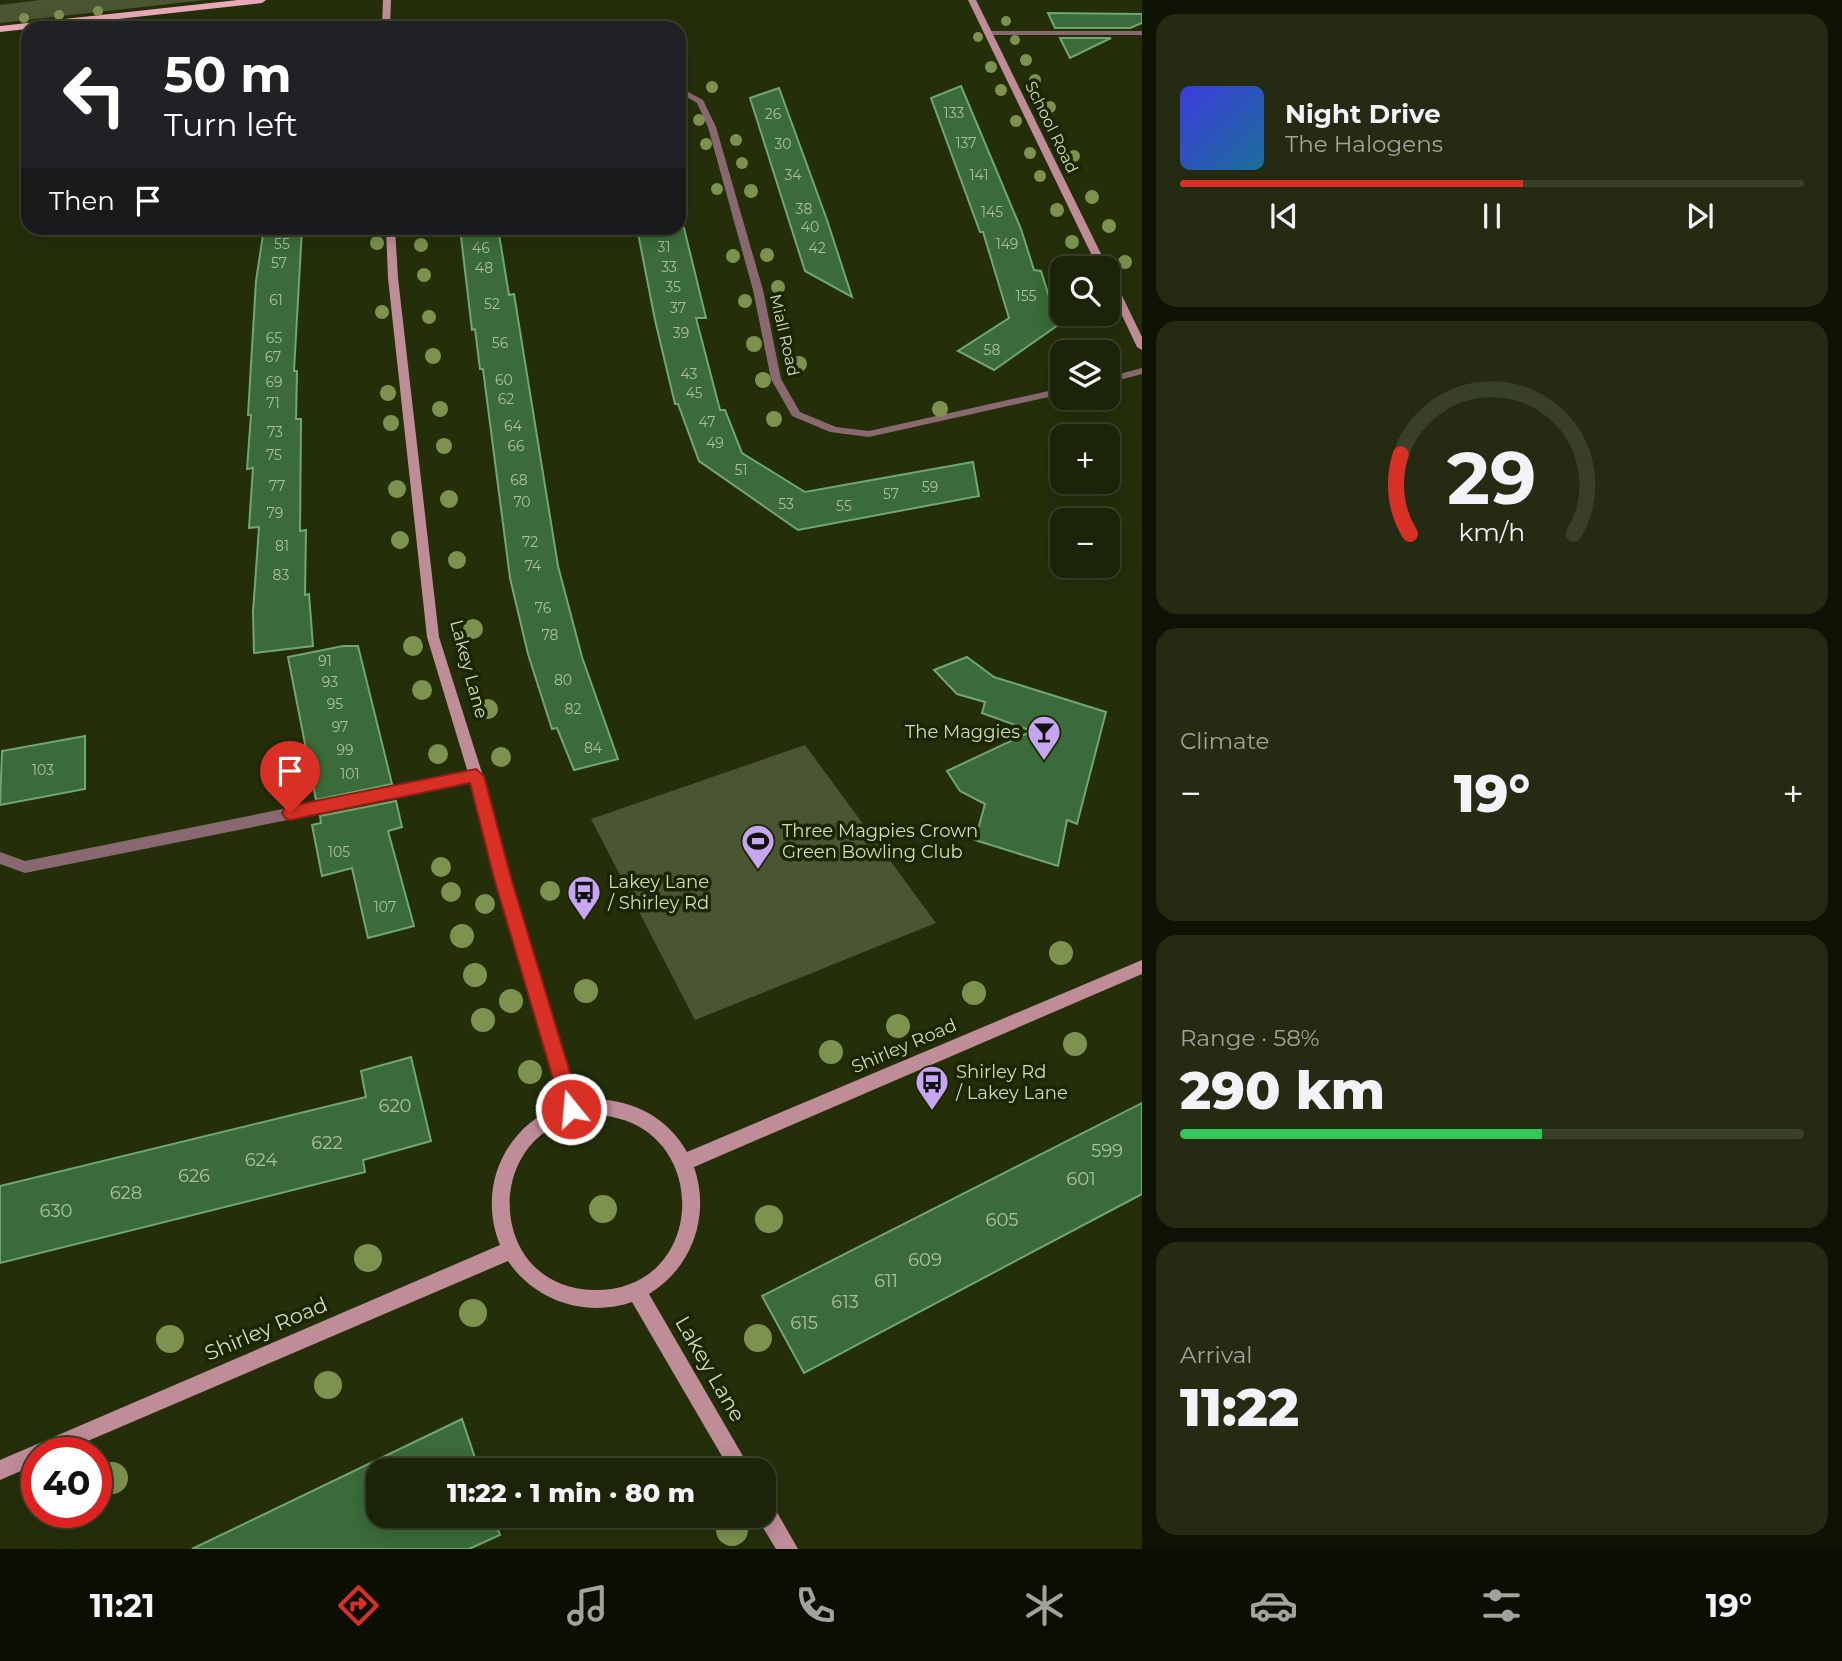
<!DOCTYPE html>
<meta charset="utf-8">
<style>
:root{--surface:#1b2308;--page:#242b12;--text:#f1f3f6;--muted:#a0a49c;--line:#394029;--accent:#d93025}
body{margin:0;font-family:Montserrat,sans-serif;background:var(--page);color:var(--text);height:100vh;display:flex;flex-direction:column;font-size:26px;white-space:nowrap}
*{box-sizing:border-box;margin:0}
p{font-size:23px;color:var(--muted)}
.icon{flex:none;width:38px;height:38px;fill:none;stroke:currentColor;stroke-width:2;stroke-linecap:round;stroke-linejoin:round}
.map{position:relative;flex:1;overflow:hidden}
.sheet{display:flex;flex-direction:column;gap:14px;padding:14px;background:#0f1304;width:700px}
.sheet>*{flex:none}
.guide{position:absolute;left:21px;top:21px;width:665px;height:214px;border-radius:21px;box-shadow:0 4px 18px #0003,0 0 0 2px var(--line);background:#202124;color:#fff;overflow:hidden}
.buttons{position:absolute;left:1050px;top:256px;display:grid;gap:14px}
.buttons a{display:grid;place-items:center;width:70px;height:70px;border-radius:14px;background:var(--surface);box-shadow:0 4px 18px #0003,0 0 0 2px var(--line);font-size:35px}
.speed{position:absolute;left:21px;top:1437px;display:flex;gap:14px;font-size:35px;font-weight:700;text-align:center}
.speed>*{display:grid;place-content:center;width:91px;height:91px;border-radius:50%;background:var(--surface);box-shadow:0 4px 18px #0003,0 0 0 2px var(--line);line-height:1}
.speed .limit{border:10px solid #d22;background:#fff;color:#111}
.pin{position:absolute;display:grid;place-items:center;width:60px;height:60px;color:#fff;margin:-72px -30px;border-radius:50% 50% 50% 0;rotate:-45deg;box-shadow:0 0 7px #0007}
.pin .icon{rotate:45deg}
.me{position:absolute;width:77px;margin:-38px;rotate:343deg;stroke-linejoin:round;filter:drop-shadow(0 0 5px #0008)}
.turn{display:flex;align-items:center;gap:24px;height:147px;padding:0 28px;font-size:32px}
.turn .icon{width:91px;height:91px;stroke-width:2.5}
.turn b{display:block;font-size:49px;line-height:60px}
.then{display:flex;align-items:center;height:66px;padding:0 28px;background:#0003;gap:14px;font-size:26px}
.big{font-size:52px;font-weight:800;line-height:1.1}
.sheet .card{flex:1;display:flex;flex-direction:column;justify-content:center;gap:10px;min-width:0;padding:0 24px;border-radius:21px;background:var(--page)}
.sheet .dial{align-items:center;gap:0}
.dial svg{height:182px;overflow:visible;fill:none;stroke:var(--line);stroke-width:7;stroke-linecap:round;text-anchor:middle}
.dial text{fill:var(--text);stroke:none}
.song{display:flex;align-items:center;gap:21px}
.cover{width:84px;height:84px;border-radius:10px;background:linear-gradient(135deg,hsl(240 70% 55%),hsl(200 70% 35%))}
.played{height:7px;border-radius:4px;background:linear-gradient(90deg,var(--accent) 55%,var(--line) 55%)}
.keys{display:flex;justify-content:space-around;direction:ltr}
.heat{display:flex;justify-content:space-between;align-items:center;font-size:38px;direction:ltr}
.charge{height:10px;border-radius:5px;background:linear-gradient(90deg,#34c759 58%,var(--line) 0)}
.trip{position:absolute;left:366px;top:1458px;width:410px;height:70px;border-radius:21px;background:var(--surface);box-shadow:0 4px 18px #0003,0 0 0 2px var(--line);font-weight:800;line-height:70px;text-align:center}
.menu{display:flex;height:112px;justify-content:space-around;align-items:center;background:#0b0e03;color:var(--muted)}
.menu .icon{width:49px;height:49px}
.menu .current{color:var(--accent)}
.menu b{font-size:32px;color:var(--text)}
main{display:flex;flex:1;min-height:0}
.map>svg:first-child{display:block}
.green{fill:#4a5632}
.building{fill:#3b6b3a;stroke:#71a76f;stroke-width:2}
.lines{fill:none;stroke-linecap:round;stroke-linejoin:round}
.lane{fill:#896970;fill-rule:evenodd}
.street{fill:#896970;fill-rule:evenodd}
.secondary{fill:#bf8d98;fill-rule:evenodd}
.primary{fill:#e9a8b7;fill-rule:evenodd}
.tree{fill:#7d924f}
.route{fill:#d93025;stroke:#8d1f18;stroke-width:2}
.labels{text-anchor:middle;stroke-width:7;stroke-linejoin:round;paint-order:stroke}
.number-label{font-size:14px;fill:#abc09a}
.far-street-label{font-size:16px;fill:#d0ddba;stroke:#1b2501}
.street-label{font-size:18px;fill:#d0ddba;stroke:#1b2501}
.poi-label{font-size:18px;fill:#d0ddba;stroke:#1b2501;text-anchor:start}
.near-number-label{font-size:18px;fill:#abc09a}
.near-street-label{font-size:21px;fill:#d0ddba;stroke:#1b2501}
</style>
<main>
<div class="map">
<svg width="1142" height="1549" viewBox="0 0 1142 1549">
<rect width="100%" height="100%" fill="#242f0a"/>
<g class="green">
<polygon points="40,0 205,0 0,23 0,5"/>
<polygon points="805,745 936,923 695,1020 591,819"/>
</g>
<g class="building">
<polygon points="1048,13 1142,14 1142,23 1130,28 1055,28"/>
<polygon points="1060,38 1111,38 1070,58"/>
<polygon points="961,86 1021,229 1034,270 1041,271 1058,325 994,370 958,351 1009,318 983,232 980,232 931,98"/>
<polygon points="779,88 827,220 852,297 805,271 750,98"/>
<polygon points="264,228 302,228 294,371 297,371 296,419 301,419 300,531 306,530 305,595 309,594 313,646 254,653 253,612 259,527 249,528 253,468 247,469 251,415 248,415 256,281"/>
<polygon points="460,228 498,228 509,295 514,294 558,566 582,657 618,759 574,770 557,728 552,729 528,654 510,578 483,369 480,369 475,329 472,330"/>
<polygon points="637,228 684,228 706,318 696,318 720,410 725,410 742,453 805,492 973,462 979,496 798,530 699,461 678,404 675,404 655,320"/>
<polygon points="343,646 358,646 392,784 316,800 288,657"/>
<polygon points="967,657 994,677 1106,712 1077,824 1067,820 1058,866 975,840 985,804 960,791 947,771 1032,731 982,713 985,702 957,694 934,670"/>
<polygon points="85,736 85,789 0,805 2,751"/>
<polygon points="396,801 402,827 388,831 414,926 368,938 352,868 322,876 312,825 321,823 320,816"/>
<polygon points="411,1057 431,1141 363,1160 365,1172 0,1263 0,1186 366,1097 361,1071"/>
<polygon points="1142,1103 1142,1194 804,1373 762,1296"/>
<polygon points="462,1419 479,1470 378,1470 378,1516 493,1516 500,1535 469,1549 192,1549"/>
</g>
<g class="lines">
<polygon class="lane" points="985,31 1142,31 1142,35 988,35 984,33"/>
<g class="street">
<polygon points="679,87 703,100 716,127 763,290 781,379 800,412 836,427 869,431 1062,388 1062,394 869,437 830,432 792,416 771,379 753,290 708,127 697,103 679,92"/>
<polygon points="1142,368 1142,374 1108,383 1108,377"/>
<polygon points="476,770 481,772 483,776 481,780 476,782 25,873 0,864 0,852 25,861"/>
</g>
<g class="secondary">
<polygon points="383,0 391,0 390,28 382,28"/>
<polygon points="968,0 976,0 1108,268 1098,268"/>
<path d="M386,228H395L398,278L439,637L483,776L510,878L577,1101C622,1094 665,1113 687,1152L1142,960V974L694,1167C711,1215 692,1268 649,1294L751,1470H730L632,1302C586,1318 535,1301 508,1261L62,1452H37V1464L0,1480V1460L500,1245C477,1188 504,1127 561,1105L496,878L469,776L427,637L388,278ZM596,1115C714,1121 709,1293 593,1290C482,1287 481,1121 596,1115Z"/>
<polygon points="1108,274 1113,277 1142,337 1142,350 1137,347 1108,286"/>
<polygon points="763,1497 770,1500 798,1549 776,1549 756,1516 763,1516"/>
</g>
<polygon class="primary" points="238,0 266,0 262,3 0,32 0,26"/>
</g>
<g class="tree">
<circle cx="98" cy="11" r="5"/>
<circle cx="59" cy="15" r="5"/>
<circle cx="24" cy="18" r="5"/>
<circle cx="1006" cy="21" r="5"/>
<circle cx="978" cy="37" r="5"/>
<circle cx="1015" cy="40" r="5"/>
<circle cx="1026" cy="60" r="6"/>
<circle cx="991" cy="67" r="6"/>
<circle cx="1035" cy="80" r="6"/>
<circle cx="712" cy="87" r="6"/>
<circle cx="1001" cy="90" r="6"/>
<circle cx="1050" cy="107" r="6"/>
<circle cx="699" cy="120" r="6"/>
<circle cx="1016" cy="121" r="6"/>
<circle cx="736" cy="140" r="6"/>
<circle cx="706" cy="144" r="6"/>
<circle cx="1030" cy="153" r="6"/>
<circle cx="1074" cy="156" r="6"/>
<circle cx="742" cy="163" r="6"/>
<circle cx="1040" cy="176" r="6"/>
<circle cx="717" cy="189" r="6"/>
<circle cx="751" cy="191" r="7"/>
<circle cx="1092" cy="197" r="7"/>
<circle cx="1057" cy="210" r="7"/>
<circle cx="1109" cy="226" r="7"/>
<circle cx="1072" cy="242" r="7"/>
<circle cx="377" cy="243" r="7"/>
<circle cx="421" cy="245" r="7"/>
<circle cx="767" cy="255" r="7"/>
<circle cx="733" cy="256" r="7"/>
<circle cx="1125" cy="262" r="7"/>
<circle cx="424" cy="275" r="7"/>
<circle cx="778" cy="287" r="7"/>
<circle cx="745" cy="301" r="7"/>
<circle cx="382" cy="312" r="7"/>
<circle cx="429" cy="317" r="7"/>
<circle cx="754" cy="344" r="8"/>
<circle cx="433" cy="356" r="8"/>
<circle cx="799" cy="364" r="8"/>
<circle cx="763" cy="380" r="8"/>
<circle cx="388" cy="393" r="8"/>
<circle cx="440" cy="409" r="8"/>
<circle cx="940" cy="409" r="8"/>
<circle cx="774" cy="419" r="8"/>
<circle cx="391" cy="423" r="8"/>
<circle cx="444" cy="446" r="8"/>
<circle cx="397" cy="489" r="9"/>
<circle cx="449" cy="499" r="9"/>
<circle cx="400" cy="540" r="9"/>
<circle cx="457" cy="560" r="9"/>
<circle cx="473" cy="629" r="10"/>
<circle cx="413" cy="646" r="10"/>
<circle cx="422" cy="690" r="10"/>
<circle cx="488" cy="709" r="10"/>
<circle cx="438" cy="754" r="10"/>
<circle cx="501" cy="757" r="10"/>
<circle cx="441" cy="867" r="10"/>
<circle cx="550" cy="891" r="10"/>
<circle cx="451" cy="892" r="10"/>
<circle cx="485" cy="904" r="10"/>
<circle cx="462" cy="936" r="12"/>
<circle cx="1061" cy="953" r="12"/>
<circle cx="475" cy="975" r="12"/>
<circle cx="586" cy="991" r="12"/>
<circle cx="974" cy="993" r="12"/>
<circle cx="511" cy="1001" r="12"/>
<circle cx="483" cy="1020" r="12"/>
<circle cx="898" cy="1026" r="12"/>
<circle cx="1075" cy="1044" r="12"/>
<circle cx="831" cy="1052" r="12"/>
<circle cx="530" cy="1072" r="12"/>
<circle cx="603" cy="1209" r="14"/>
<circle cx="769" cy="1219" r="14"/>
<circle cx="368" cy="1258" r="14"/>
<circle cx="473" cy="1313" r="14"/>
<circle cx="758" cy="1338" r="14"/>
<circle cx="170" cy="1339" r="14"/>
<circle cx="328" cy="1385" r="14"/>
<circle cx="112" cy="1478" r="16"/>
<circle cx="732" cy="1530" r="16"/>
</g>
<polygon class="route" points="476,769 484,776 511,878 581,1109 578,1115 571,1118 565,1115 562,1109 494,878 470,783 290,820 285,818 282,813 285,808 290,806"/>
<defs>
<symbol id="bar-pin" viewBox="-11 -11 22 30"><path d="M0 17L-7.5 6A9.5 9.5 0 1 1 7.5 6Z" fill="#c6a6f0" stroke="#1b2501"/><path d="M-6-5H6L.8 .8V4.5H3.5V6h-7V4.5H-.8V.8Z" fill="#111"/></symbol>
<symbol id="stadium-pin" viewBox="-11 -11 22 30"><path d="M0 17L-7.5 6A9.5 9.5 0 1 1 7.5 6Z" fill="#c6a6f0" stroke="#1b2501"/><path d="M0-5a6.5 5 0 1 0 0 10a6.5 5 0 1 0 0-10ZM-3.5-1.8h7v3.6h-7Z" fill="#111"/></symbol>
<symbol id="bus-pin" viewBox="-11 -11 22 30"><path d="M0 17L-7.5 6A9.5 9.5 0 1 1 7.5 6Z" fill="#c6a6f0" stroke="#1b2501"/><path d="M-5-6H5V4H4V6H2V4H-2V6H-4V4H-5ZM-3.5-4V0h7V-4ZM-3.5 1.2v1.5H-2V1.2ZM2 1.2v1.5H3.5V1.2Z" fill="#111"/></symbol>
</defs>
<g fill-rule="evenodd">
<use href="#bar-pin" x="1025" y="713" width="38" height="52"/>
<use href="#stadium-pin" x="739" y="822" width="38" height="52"/>
<use href="#bus-pin" x="565" y="873" width="38" height="52"/>
<use href="#bus-pin" x="913" y="1063" width="38" height="52"/>
</g>
<g class="labels">
<g class="number-label">
<text x="954" y="118">133</text>
<text x="773" y="119">26</text>
<text x="966" y="148">137</text>
<text x="783" y="149">30</text>
<text x="793" y="180">34</text>
<text x="979" y="180">141</text>
<text x="804" y="214">38</text>
<text x="992" y="217">145</text>
<text x="810" y="232">40</text>
<text x="282" y="249">55</text>
<text x="1007" y="249">149</text>
<text x="664" y="252">31</text>
<text x="481" y="253">46</text>
<text x="817" y="253">42</text>
<text x="279" y="268">57</text>
<text x="669" y="272">33</text>
<text x="484" y="273">48</text>
<text x="673" y="292">35</text>
<text x="1026" y="301">155</text>
<text x="276" y="305">61</text>
<text x="492" y="309">52</text>
<text x="678" y="313">37</text>
<text x="681" y="338">39</text>
<text x="274" y="343">65</text>
<text x="500" y="348">56</text>
<text x="992" y="355">58</text>
<text x="273" y="362">67</text>
<text x="689" y="379">43</text>
<text x="504" y="385">60</text>
<text x="274" y="387">69</text>
<text x="694" y="398">45</text>
<text x="506" y="404">62</text>
<text x="273" y="408">71</text>
<text x="707" y="427">47</text>
<text x="513" y="431">64</text>
<text x="275" y="437">73</text>
<text x="715" y="448">49</text>
<text x="516" y="451">66</text>
<text x="274" y="460">75</text>
<text x="741" y="475">51</text>
<text x="519" y="485">68</text>
<text x="277" y="491">77</text>
<text x="930" y="492">59</text>
<text x="891" y="499">57</text>
<text x="522" y="507">70</text>
<text x="786" y="509">53</text>
<text x="844" y="511">55</text>
<text x="275" y="518">79</text>
<text x="530" y="547">72</text>
<text x="282" y="551">81</text>
<text x="533" y="571">74</text>
<text x="281" y="580">83</text>
<text x="543" y="613">76</text>
<text x="550" y="640">78</text>
<text x="325" y="666">91</text>
<text x="563" y="685">80</text>
<text x="330" y="687">93</text>
<text x="335" y="709">95</text>
<text x="573" y="714">82</text>
<text x="340" y="732">97</text>
<text x="593" y="753">84</text>
<text x="345" y="755">99</text>
<text x="43" y="775">103</text>
<text x="350" y="779">101</text>
<text x="339" y="857">105</text>
<text x="385" y="912">107</text>
</g>
<g class="far-street-label">
<text transform="translate(1052 127) rotate(64)" y="6">School Road</text>
<text transform="translate(785 335) rotate(77)" y="6">Miall Road</text>
</g>
<g class="street-label">
<text transform="translate(469 669) rotate(75)" y="6">Lakey Lane</text>
<text transform="translate(904 1046) rotate(-23)" y="6">Shirley Road</text>
</g>
<g class="poi-label">
<text x="1020" y="738" text-anchor="end">The Maggies</text>
<text x="782" y="837">Three Magpies Crown<tspan x="782" dy="21">Green Bowling Club</tspan></text>
<text x="608" y="888">Lakey Lane<tspan x="608" dy="21">/ Shirley Rd</tspan></text>
<text x="956" y="1078">Shirley Rd<tspan x="956" dy="21">/ Lakey Lane</tspan></text>
</g>
<g class="near-number-label">
<text x="395" y="1112">620</text>
<text x="327" y="1149">622</text>
<text x="1107" y="1157">599</text>
<text x="261" y="1166">624</text>
<text x="194" y="1182">626</text>
<text x="1081" y="1185">601</text>
<text x="126" y="1199">628</text>
<text x="56" y="1217">630</text>
<text x="1002" y="1226">605</text>
<text x="925" y="1266">609</text>
<text x="886" y="1287">611</text>
<text x="845" y="1308">613</text>
<text x="804" y="1329">615</text>
</g>
<g class="near-street-label">
<text transform="translate(266 1329) rotate(-23)" y="7">Shirley Road</text>
<text transform="translate(710 1369) rotate(60)" y="7">Lakey Lane</text>
</g>
</g>
</svg>
<div class="buttons">
<a><svg class="icon" aria-label="search" viewBox="0 0 24 24"><circle cx="10" cy="10" r="6"/><path d="M15 15l6 6"/></svg></a>
<a><svg class="icon" aria-label="layers" viewBox="0 0 24 24"><path d="M12 4l9 5-9 5-9-5zM3 14l9 5 9-5"/></svg></a>
<a>+</a>
<a>−</a>
</div>
<div class="speed"><div class="limit">40</div></div>
<div class="pin" style="left:290px;top:813px;background:#d93025"><svg class="icon" aria-label="arrive" viewBox="0 0 24 24"><path d="M6 21V4h12l-3 4 3 4H6"/></svg></div>
<svg class="me" style="left:571px;top:1109px" viewBox="-20 -20 40 40"><circle r="17" fill="#d93025" stroke="#fff" stroke-width="3"/><path d="M0-11L8 9 0 5-8 9z" fill="#fff"/></svg>
<div class="trip">11:22 · 1 min · 80 m</div>
<div class="guide">
<div class="turn"><svg class="icon" aria-label="left" viewBox="0 0 24 24"><path d="M17 20v-9H6M10 6l-5 5 5 5"/></svg><div><b>50 m</b>Turn left</div></div>
<div class="then">Then<svg class="icon" aria-label="arrive" viewBox="0 0 24 24"><path d="M6 21V4h12l-3 4 3 4H6"/></svg></div>
</div>
</div>
<section class="sheet">
<div class="card">
<div class="song"><i class="cover"></i><div><b>Night Drive</b><p>The Halogens</p></div></div>
<div class="played"></div>
<div class="keys"><svg class="icon" aria-label="previous" viewBox="0 0 24 24"><path d="M18 5L8 12l10 7zM5 5v14"/></svg><svg class="icon" aria-label="pause" viewBox="0 0 24 24"><path d="M8 5v14M16 5v14"/></svg><svg class="icon" aria-label="next" viewBox="0 0 24 24"><path d="M6 5l10 7-10 7zM19 5v14"/></svg></div>
</div>
<div class="card dial"><svg viewBox="0 0 100 80">
<path d="M14 69A42 42 0 1 1 86 69"/>
<path d="M14 69A42 42 0 0 1 10 34" stroke="#d93025"/>
<text x="50" y="56" font-size="32" font-weight="700">29</text>
<text x="50" y="72" font-size="11">km/h</text>
</svg></div>
<div class="card"><p>Climate</p>
<div class="heat"><a>−</a><b class="big">19°</b><a>+</a></div>
</div>
<div class="card"><p>Range · 58%</p><b class="big">290 km</b><div class="charge"></div></div>
<div class="card"><p>Arrival</p><b class="big">11:22</b></div>
</section>
</main>
<nav class="menu">
<b>11:21</b>
<svg class="icon current" aria-label="directions" viewBox="0 0 24 24"><path d="M12 3l9 9-9 9-9-9zM9 14v-3h6M13 9l2 2-2 2"/></svg>
<svg class="icon" aria-label="music" viewBox="0 0 24 24"><path d="M9 18V5l10-2v13"/><circle cx="6" cy="18" r="3"/><circle cx="16" cy="16" r="3"/></svg>
<svg class="icon" aria-label="phone" viewBox="0 0 24 24"><path d="M5 4h4l2 5-3 2q2 4 5 5l2-3 5 2v4C11 20 4 13 5 4z"/></svg>
<svg class="icon" aria-label="climate" viewBox="0 0 24 24"><path d="M12 3v18M4 7l16 10M4 17L20 7"/></svg>
<svg class="icon" aria-label="car" viewBox="0 0 24 24"><path d="M5 17H2v-5l4-1 3-4h7l3 4 3 1v5h-3M9 17h6M6 11h13"/><circle cx="7" cy="17" r="2"/><circle cx="17" cy="17" r="2"/></svg>
<svg class="icon" aria-label="filters" viewBox="0 0 24 24"><path d="M4 7h16M4 17h16"/><circle cx="9" cy="7" r="2"/><circle cx="15" cy="17" r="2"/></svg>
<b>19°</b>
</nav>
